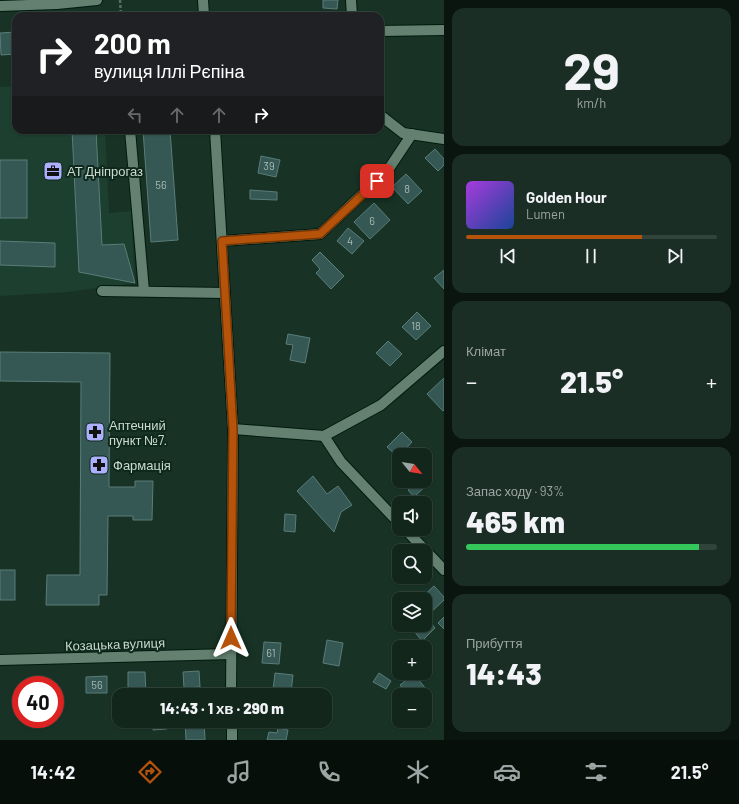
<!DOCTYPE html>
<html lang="uk">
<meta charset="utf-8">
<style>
:root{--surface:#12261c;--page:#1b2e25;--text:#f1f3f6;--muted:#9ca5a3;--line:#31433b;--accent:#b45309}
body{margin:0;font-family:Barlow,sans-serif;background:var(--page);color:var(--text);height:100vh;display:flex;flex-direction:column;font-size:15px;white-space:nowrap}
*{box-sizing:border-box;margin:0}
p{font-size:13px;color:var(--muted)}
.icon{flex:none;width:22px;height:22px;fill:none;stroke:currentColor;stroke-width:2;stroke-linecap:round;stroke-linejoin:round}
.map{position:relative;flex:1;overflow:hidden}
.drawer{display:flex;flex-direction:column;gap:8px;padding:8px;background:#0a150f;width:295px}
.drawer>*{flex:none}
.banner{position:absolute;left:12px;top:12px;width:372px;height:122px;border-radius:12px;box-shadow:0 1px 3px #0004,0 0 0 1px var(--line);background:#202124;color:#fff;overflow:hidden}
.needle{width:26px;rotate:120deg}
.fabs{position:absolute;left:392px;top:448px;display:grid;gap:8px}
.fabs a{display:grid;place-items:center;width:40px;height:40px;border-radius:8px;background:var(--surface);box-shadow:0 1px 3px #0004,0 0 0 1px var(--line);font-size:20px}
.speed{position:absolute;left:12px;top:676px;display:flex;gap:8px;font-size:20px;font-weight:700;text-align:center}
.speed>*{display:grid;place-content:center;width:52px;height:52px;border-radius:50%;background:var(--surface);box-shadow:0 1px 3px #0004,0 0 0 1px var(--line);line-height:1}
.speed .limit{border:6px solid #d22;background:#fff;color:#111}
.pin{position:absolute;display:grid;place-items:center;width:34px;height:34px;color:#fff;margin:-17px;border-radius:8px;box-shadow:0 2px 6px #0006}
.me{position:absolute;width:44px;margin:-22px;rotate:0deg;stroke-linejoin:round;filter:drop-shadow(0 0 3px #0008)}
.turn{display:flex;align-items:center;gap:14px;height:84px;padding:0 16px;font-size:18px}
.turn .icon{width:52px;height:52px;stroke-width:2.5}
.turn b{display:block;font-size:28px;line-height:34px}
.lanes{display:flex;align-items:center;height:38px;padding:0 16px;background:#0003;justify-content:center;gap:20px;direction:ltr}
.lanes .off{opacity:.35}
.big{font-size:30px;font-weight:800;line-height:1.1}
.drawer .card{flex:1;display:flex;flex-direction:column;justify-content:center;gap:6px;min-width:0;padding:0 14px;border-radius:12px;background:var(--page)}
.drawer .dial{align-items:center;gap:0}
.dial b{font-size:52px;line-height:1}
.song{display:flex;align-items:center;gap:12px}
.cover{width:48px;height:48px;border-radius:6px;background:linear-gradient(135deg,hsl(280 70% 55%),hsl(220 70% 35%))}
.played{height:4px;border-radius:2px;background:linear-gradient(90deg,var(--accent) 70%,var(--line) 70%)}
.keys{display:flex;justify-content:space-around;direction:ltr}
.heat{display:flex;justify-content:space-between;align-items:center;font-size:22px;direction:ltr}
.charge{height:6px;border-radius:3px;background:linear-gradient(90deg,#34c759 93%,var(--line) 0)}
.trip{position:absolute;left:112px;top:688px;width:220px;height:40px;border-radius:12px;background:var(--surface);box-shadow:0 1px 3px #0004,0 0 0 1px var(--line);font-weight:800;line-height:40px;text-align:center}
.tab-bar{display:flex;height:64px;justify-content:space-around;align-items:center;background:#070f0b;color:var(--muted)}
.tab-bar .icon{width:28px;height:28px}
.tab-bar .selected{color:var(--accent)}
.tab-bar b{font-size:18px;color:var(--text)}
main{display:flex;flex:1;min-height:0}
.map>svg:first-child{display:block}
.built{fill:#1d3f2f}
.building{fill:#365854;stroke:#5a7d78}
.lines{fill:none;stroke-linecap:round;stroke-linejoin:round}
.minor-casing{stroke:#011a0f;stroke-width:12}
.path{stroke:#586f63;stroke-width:2.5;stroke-dasharray:3 2;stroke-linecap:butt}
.minor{stroke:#638070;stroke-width:10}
.route-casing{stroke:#753606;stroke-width:10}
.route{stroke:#b45309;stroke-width:7}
.labels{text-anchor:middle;stroke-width:4;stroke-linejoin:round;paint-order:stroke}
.number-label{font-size:11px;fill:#a6bab2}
.poi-label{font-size:13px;fill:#cbdad1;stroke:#0e291c;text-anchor:start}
.street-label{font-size:13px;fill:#cbdad1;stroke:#0e291c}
</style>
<main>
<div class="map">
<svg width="444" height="740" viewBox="0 0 444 740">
<rect width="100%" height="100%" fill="#183326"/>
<polygon class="built" points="16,86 16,130 105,130 109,213 131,211 135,283 67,292 0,296 0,87"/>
<g class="building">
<polygon points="323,0 338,0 337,9 323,8"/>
<polygon points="16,32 16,54 1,55 0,33"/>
<polygon points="72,130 96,130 102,245 124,244 135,283 79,272"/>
<polygon points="143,130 170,130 178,240 151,242"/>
<polygon points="435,149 444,159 444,165 438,171 425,158"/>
<polygon points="261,156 280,160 276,177 258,173"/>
<rect x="0" y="160" width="27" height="58"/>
<polygon points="406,174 422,191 408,204 392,187"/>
<polygon points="250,190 277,192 277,200 250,199"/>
<polygon points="374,203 390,220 370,239 354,222"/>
<polygon points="348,228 364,241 352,254 337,241"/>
<polygon points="0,241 55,243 55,267 0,265"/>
<polygon points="320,252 344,276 331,289 316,273 320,269 312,260"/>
<polygon points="444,270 444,289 434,278"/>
<polygon points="417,312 431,326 416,340 402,327"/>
<polygon points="288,334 310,338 305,363 290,360 293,345 286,344"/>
<polygon points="388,341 402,354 390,366 376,353"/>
<polygon points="0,352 110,353 109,487 135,487 135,481 153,481 152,520 133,520 133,516 108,516 107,595 99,595 99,605 46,605 47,575 80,575 81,382 0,381"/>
<polygon points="444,378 444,410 443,411 427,394"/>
<polygon points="402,432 412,442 398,457 387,447"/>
<polygon points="313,476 327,494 338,486 352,505 341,512 334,532 297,491"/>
<polygon points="425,479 429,483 414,497 408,490 411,486 407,481 425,481"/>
<polygon points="285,514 296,515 295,532 284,531"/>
<rect x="0" y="570" width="15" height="30"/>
<polygon points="434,586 444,597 444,600 428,615 425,612 425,599 420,599"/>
<polygon points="444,617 444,629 438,623"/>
<polygon points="428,619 435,628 422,641 414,631 421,625 425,625 425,622"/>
<polygon points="327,640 343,643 339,666 323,663"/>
<polygon points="264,642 281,643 279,664 262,663"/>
<polygon points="199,671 200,687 184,688 183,672"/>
<polygon points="128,672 145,672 146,695 128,695"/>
<polygon points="275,673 293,675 291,692 273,690"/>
<polygon points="379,673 391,681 386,689 373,682"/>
<polygon points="414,674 426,689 419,695 408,695 400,685"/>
<polygon points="107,676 107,693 86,693 86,677"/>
<polygon points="153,721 167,721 167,729 153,730"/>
<polygon points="185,721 204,721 205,740 186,740"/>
<polygon points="278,728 288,730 286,740 267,740 269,732 277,733"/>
</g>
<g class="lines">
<defs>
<g id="minor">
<polyline points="203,0 204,16"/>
<polyline points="351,0 352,16"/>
<polyline points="0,6 57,4 97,0"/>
<polyline points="380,31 444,30"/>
<polyline points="380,115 403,133 444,139"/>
<polyline points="130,130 144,291"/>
<polyline points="215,130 233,429 231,695"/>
<polyline points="222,241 320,234 388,170 412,134"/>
<polyline points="102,291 225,293"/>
<polyline points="233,429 324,436 381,405 444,351"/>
<polyline points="324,436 341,462 399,523"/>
<polyline points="405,529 444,570"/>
<polyline points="0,660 231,654"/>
<polyline points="232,721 232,740"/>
</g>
</defs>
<use href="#minor" class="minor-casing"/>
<polyline class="path" points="120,0 121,16"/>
<use href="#minor" class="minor"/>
</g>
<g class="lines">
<defs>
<polyline id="route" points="231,638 233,429 222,241 320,234 377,181"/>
</defs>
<use href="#route" class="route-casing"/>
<use href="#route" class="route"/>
</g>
<defs>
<symbol id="office-square" viewBox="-11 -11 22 22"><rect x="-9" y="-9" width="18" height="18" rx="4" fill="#acaffb" stroke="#0e291c"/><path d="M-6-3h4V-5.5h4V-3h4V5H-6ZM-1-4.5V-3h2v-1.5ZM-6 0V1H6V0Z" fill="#111"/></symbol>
<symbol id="pharmacy-square" viewBox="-11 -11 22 22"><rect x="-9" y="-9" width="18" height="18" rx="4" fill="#acaffb" stroke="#0e291c"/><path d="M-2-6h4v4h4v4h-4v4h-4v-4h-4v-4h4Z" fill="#111"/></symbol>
</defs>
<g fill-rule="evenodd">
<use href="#office-square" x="42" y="160" width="22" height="22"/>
<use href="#pharmacy-square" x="84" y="421" width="22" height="22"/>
<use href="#pharmacy-square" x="88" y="454" width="22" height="22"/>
</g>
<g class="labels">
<g class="number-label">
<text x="269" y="170">39</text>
<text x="161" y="189">56</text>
<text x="407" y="193">8</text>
<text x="372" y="225">6</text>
<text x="350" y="245">4</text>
<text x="416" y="330">18</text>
<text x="271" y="657">61</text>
<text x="97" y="689">56</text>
</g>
<g class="poi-label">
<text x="67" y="176">АТ Дніпрогаз</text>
<text x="109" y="430">Аптечний<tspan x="109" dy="15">пункт №7.</tspan></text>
<text x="113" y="470">Фармація</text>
</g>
<g class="street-label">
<text transform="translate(115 644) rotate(-2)" y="5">Козацька вулиця</text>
</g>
</g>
</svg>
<div class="fabs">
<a><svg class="needle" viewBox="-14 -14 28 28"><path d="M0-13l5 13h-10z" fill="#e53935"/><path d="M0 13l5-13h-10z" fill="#9ca5a3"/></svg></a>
<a><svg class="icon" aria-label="sound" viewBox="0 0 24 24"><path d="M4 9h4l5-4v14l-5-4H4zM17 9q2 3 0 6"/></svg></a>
<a><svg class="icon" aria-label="search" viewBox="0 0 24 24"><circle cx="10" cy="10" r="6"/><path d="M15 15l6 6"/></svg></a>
<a><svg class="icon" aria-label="layers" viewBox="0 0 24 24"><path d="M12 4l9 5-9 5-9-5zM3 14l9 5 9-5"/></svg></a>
<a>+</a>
<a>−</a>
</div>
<div class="speed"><div class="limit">40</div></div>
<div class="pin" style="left:377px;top:181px;background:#d93025"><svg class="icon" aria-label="arrive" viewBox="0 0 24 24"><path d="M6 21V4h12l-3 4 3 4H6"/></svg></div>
<svg class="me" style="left:231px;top:638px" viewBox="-20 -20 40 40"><path d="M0-17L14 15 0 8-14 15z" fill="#b45309" stroke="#fff" stroke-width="4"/></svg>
<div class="trip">14:43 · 1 хв · 290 m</div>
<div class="banner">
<div class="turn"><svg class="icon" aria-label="right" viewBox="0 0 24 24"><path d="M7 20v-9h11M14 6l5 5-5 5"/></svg><div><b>200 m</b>вулиця Іллі Рєпіна</div></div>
<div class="lanes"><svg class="icon off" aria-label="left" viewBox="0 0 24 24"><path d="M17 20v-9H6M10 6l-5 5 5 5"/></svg><svg class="icon off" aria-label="ahead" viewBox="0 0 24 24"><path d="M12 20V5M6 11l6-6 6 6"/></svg><svg class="icon off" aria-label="ahead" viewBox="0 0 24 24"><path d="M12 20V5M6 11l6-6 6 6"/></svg><svg class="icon" aria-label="right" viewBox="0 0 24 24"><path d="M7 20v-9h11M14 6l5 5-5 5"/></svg></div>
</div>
</div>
<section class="drawer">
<div class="card dial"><b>29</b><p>km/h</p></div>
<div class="card">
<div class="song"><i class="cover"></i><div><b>Golden Hour</b><p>Lumen</p></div></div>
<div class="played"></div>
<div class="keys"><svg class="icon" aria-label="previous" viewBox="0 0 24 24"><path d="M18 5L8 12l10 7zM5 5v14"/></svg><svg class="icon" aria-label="pause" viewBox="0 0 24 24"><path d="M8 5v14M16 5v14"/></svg><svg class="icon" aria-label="next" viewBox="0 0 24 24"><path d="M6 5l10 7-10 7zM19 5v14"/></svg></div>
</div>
<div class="card"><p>Клімат</p>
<div class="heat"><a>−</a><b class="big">21.5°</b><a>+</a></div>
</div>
<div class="card"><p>Запас ходу · 93%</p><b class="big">465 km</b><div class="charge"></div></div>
<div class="card"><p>Прибуття</p><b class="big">14:43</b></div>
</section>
</main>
<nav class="tab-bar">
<b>14:42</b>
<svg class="icon selected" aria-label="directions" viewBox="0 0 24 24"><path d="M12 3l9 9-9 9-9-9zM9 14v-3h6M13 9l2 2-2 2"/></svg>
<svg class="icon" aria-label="music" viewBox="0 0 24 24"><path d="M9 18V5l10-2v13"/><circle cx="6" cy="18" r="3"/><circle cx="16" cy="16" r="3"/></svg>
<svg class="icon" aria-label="phone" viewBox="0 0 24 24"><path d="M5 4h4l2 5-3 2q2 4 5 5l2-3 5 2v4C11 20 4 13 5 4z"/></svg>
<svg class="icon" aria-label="climate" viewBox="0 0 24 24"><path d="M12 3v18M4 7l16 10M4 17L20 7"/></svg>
<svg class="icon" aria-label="car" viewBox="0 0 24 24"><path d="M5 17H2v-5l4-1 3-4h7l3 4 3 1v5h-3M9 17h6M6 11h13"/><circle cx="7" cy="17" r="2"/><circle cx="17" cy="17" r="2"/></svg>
<svg class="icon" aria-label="filters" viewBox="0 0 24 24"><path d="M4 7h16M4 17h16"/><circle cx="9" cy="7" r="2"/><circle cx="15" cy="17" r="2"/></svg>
<b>21.5°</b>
</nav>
